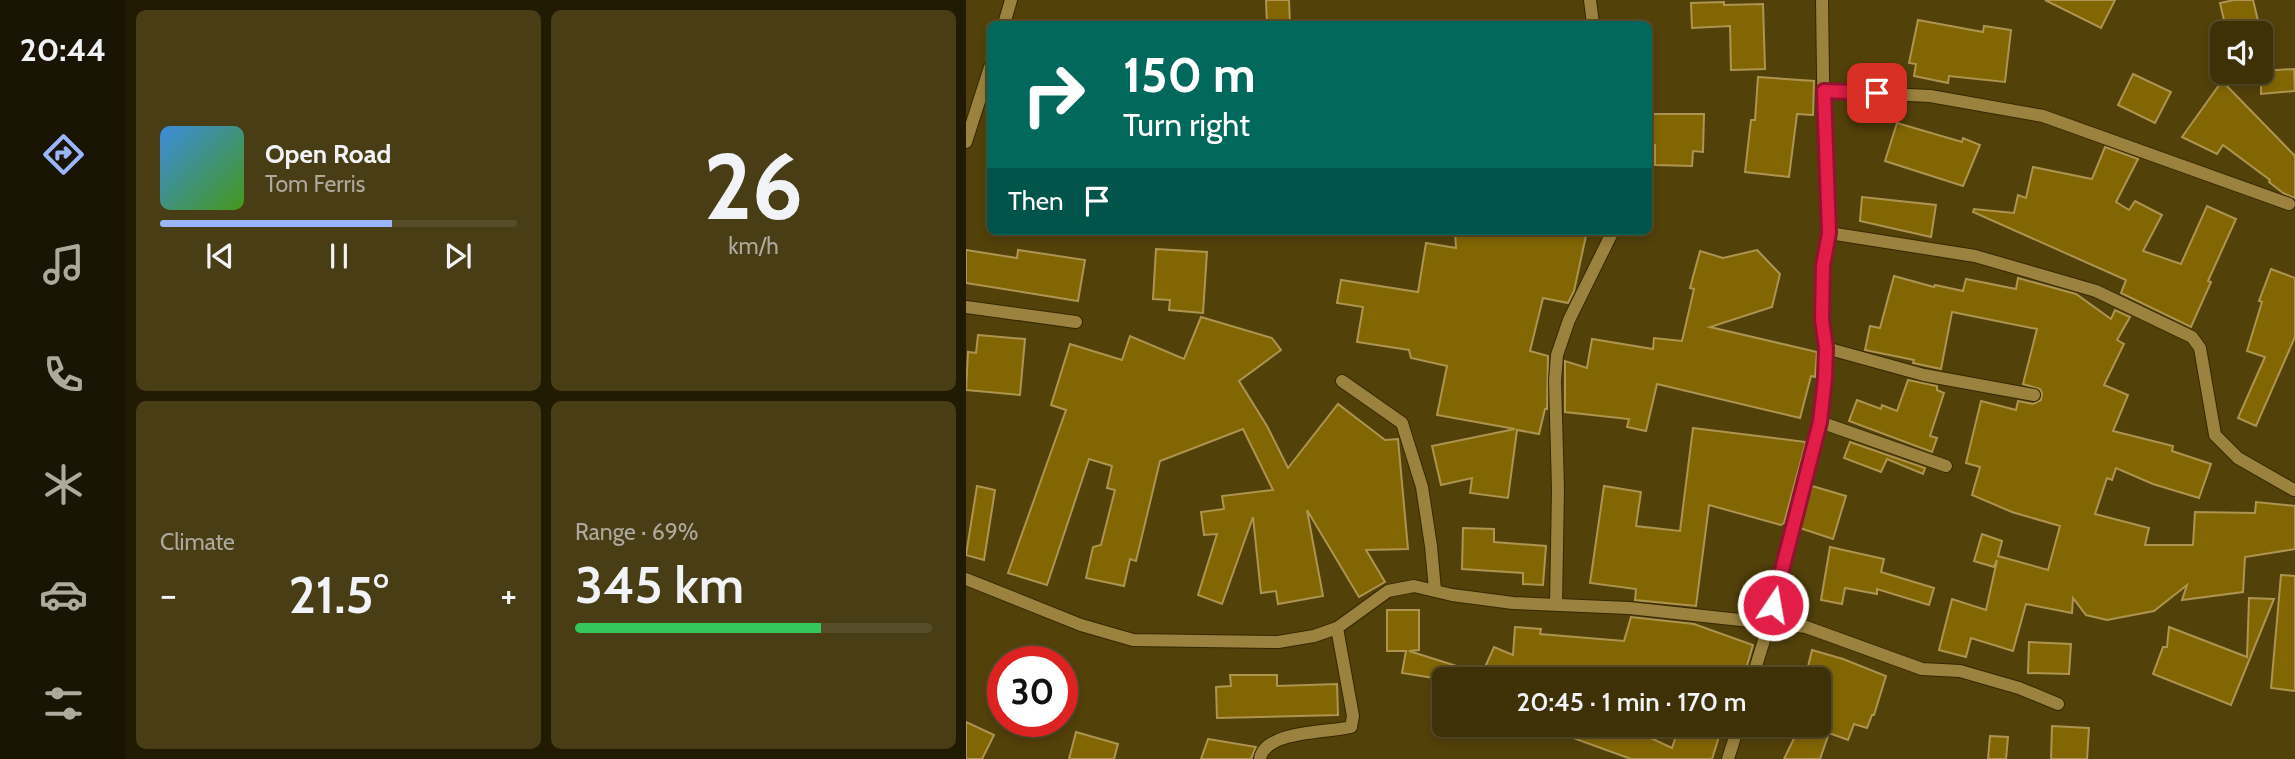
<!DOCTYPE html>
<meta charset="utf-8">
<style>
:root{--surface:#3e3108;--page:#493d16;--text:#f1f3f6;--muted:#ada99c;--line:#574c29;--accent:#9bb5fd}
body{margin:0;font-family:Cabin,sans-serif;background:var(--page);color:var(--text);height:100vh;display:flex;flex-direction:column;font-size:26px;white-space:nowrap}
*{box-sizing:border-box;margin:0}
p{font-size:23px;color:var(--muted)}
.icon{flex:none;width:38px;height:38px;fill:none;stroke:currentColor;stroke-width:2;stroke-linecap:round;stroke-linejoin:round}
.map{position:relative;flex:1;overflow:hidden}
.details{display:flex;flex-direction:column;gap:10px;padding:10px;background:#221b04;width:840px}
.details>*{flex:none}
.guide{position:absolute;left:21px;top:21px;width:665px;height:214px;border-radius:10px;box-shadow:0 4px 10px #0003,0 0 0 2px var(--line);background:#00695c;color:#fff;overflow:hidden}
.fabs{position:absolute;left:1244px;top:21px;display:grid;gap:14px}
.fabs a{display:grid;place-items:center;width:63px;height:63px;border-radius:10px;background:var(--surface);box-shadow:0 4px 10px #0003,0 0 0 2px var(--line);font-size:35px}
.speed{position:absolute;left:21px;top:646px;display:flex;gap:14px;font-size:35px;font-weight:700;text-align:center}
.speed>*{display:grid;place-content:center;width:91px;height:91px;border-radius:50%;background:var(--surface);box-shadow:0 4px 10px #0003,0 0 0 2px var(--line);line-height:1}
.speed .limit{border:10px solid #d22;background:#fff;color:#111}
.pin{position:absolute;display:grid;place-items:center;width:60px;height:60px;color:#fff;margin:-30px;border-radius:14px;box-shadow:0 4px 10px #0006}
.me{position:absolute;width:77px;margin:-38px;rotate:12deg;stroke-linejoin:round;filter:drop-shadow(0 0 5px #0008)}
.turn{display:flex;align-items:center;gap:24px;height:147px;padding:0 21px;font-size:32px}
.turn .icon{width:91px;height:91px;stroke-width:2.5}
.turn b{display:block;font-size:49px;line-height:60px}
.then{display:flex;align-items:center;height:66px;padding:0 21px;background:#0003;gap:14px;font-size:26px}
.big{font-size:52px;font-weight:600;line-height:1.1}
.details .card{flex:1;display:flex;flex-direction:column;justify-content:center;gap:10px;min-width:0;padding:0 24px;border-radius:10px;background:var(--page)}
.details .dial{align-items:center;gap:0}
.dial b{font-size:91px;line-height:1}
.song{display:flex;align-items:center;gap:21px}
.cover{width:84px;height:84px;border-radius:10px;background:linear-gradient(135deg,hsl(210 70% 55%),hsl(100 70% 35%))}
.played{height:7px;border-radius:4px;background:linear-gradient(90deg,var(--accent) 65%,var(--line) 65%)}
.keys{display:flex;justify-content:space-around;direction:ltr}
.heat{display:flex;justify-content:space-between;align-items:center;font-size:38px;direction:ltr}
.charge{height:10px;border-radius:5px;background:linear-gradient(90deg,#34c759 69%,var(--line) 0)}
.details .tiles{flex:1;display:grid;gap:10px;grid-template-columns:repeat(2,1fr)}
.trip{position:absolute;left:466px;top:667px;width:399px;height:70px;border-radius:10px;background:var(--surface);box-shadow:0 4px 10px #0003,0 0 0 2px var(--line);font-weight:600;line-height:70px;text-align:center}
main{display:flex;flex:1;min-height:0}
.dock{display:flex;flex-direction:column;width:126px;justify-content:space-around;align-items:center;background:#191403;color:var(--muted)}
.dock .icon{width:49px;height:49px}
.dock .active{color:var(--accent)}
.dock b{font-size:32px;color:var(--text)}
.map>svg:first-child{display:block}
.building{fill:#836604;stroke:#ad9451;stroke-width:2}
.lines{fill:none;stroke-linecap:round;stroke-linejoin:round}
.minor-casing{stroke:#352803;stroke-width:14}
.minor{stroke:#9b823f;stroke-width:12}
.route-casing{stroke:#92132f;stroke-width:18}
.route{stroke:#e11d48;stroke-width:12}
</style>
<main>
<nav class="dock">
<b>20:44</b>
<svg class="icon active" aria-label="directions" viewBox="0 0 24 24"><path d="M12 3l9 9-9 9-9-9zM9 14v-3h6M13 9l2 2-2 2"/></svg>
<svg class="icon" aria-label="music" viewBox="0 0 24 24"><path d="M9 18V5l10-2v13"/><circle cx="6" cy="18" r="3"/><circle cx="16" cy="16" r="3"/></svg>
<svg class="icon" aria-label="phone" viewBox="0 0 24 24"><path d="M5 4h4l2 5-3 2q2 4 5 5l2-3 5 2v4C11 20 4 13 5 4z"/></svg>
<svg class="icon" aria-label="climate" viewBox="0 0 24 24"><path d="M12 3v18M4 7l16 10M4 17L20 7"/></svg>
<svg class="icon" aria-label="car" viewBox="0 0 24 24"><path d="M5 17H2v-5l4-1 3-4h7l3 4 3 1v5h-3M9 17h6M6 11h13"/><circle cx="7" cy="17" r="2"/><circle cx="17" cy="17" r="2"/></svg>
<svg class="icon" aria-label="filters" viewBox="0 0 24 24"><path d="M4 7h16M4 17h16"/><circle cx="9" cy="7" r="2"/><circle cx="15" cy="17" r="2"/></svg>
</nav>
<section class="details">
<div class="tiles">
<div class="card">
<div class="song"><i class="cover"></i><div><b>Open Road</b><p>Tom Ferris</p></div></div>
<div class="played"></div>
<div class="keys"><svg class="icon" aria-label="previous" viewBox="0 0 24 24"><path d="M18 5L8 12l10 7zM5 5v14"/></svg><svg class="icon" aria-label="pause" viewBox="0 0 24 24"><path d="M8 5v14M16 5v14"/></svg><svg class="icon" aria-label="next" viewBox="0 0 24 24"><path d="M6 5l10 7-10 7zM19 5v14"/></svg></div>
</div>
<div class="card dial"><b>26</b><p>km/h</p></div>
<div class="card"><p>Climate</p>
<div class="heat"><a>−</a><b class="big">21.5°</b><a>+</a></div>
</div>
<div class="card"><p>Range · 69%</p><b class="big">345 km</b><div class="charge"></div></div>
</div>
</section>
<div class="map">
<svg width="1329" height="759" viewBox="0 0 1329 759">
<rect width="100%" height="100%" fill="#53410a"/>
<g class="building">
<polygon points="300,0 323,0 324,24 301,24"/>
<polygon points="1079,0 1149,0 1135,28"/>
<polygon points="1268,0 1287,0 1295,33 1261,33 1254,3"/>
<polygon points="758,2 758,5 797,4 799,69 765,70 764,26 726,28 725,3"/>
<polygon points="952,20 1017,32 1018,26 1045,30 1039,82 983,76 982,83 948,76 950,64 943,63"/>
<polygon points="1328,69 1329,91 1295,94 1295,71"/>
<polygon points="1167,74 1205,92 1189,123 1152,105"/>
<polygon points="792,77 848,81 847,115 831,114 823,177 779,172 785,120 789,120"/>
<polygon points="1256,81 1329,156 1329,198 1317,193 1303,182 1304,180 1257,145 1251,154 1216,137"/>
<polygon points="682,114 738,114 737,152 727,151 726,166 689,165 689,145 682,145"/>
<polygon points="931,123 996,142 997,138 1014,145 997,186 919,161"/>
<polygon points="1139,147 1172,159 1150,202 1163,210 1169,201 1196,215 1177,251 1215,264 1241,206 1270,219 1242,281 1245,282 1225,327 1155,293 1160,280 1007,212 1008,209 1048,213 1052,195 1060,198 1067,167 1126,179"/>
<polygon points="896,197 970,205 965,237 894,221"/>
<polygon points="489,231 621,231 608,291 602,303 577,298 564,351 582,356 581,409 579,409 573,434 551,430 542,498 504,493 506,478 475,485 466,446 549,429 471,415 481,366 445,358 443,350 391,342 397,307 371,303 375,280 452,292 460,243 490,248"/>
<polygon points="190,249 241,252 237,313 203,310 204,300 187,299"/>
<polygon points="0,250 51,258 52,250 119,260 112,301 0,283"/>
<polygon points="791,250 814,274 806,307 744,327 851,352 849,377 845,376 834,418 691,384 680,431 661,427 663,419 599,412 599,361 621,368 626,339 687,349 688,338 716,341 728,289 724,288 734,251 757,258"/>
<polygon points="1305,269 1329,278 1329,337 1290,426 1272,418 1299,357 1281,351 1296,302 1293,301"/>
<polygon points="928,276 968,287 969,285 997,291 1000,279 1050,289 1052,278 1110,294 1145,319 1149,310 1164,317 1151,340 1158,344 1138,385 1162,395 1147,431 1207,446 1206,451 1245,464 1233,498 1187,484 1150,468 1146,480 1141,478 1129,514 1183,528 1179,545 1227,545 1229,512 1289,513 1290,502 1329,506 1329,549 1279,557 1277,592 1216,600 1221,585 1188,611 1141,620 1120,615 1107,598 1106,613 1060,604 1047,651 1005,638 1000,657 973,650 986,599 1020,610 1031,560 1028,567 1008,561 1016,534 1036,541 1032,556 1082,570 1094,526 1046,512 1006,495 1014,467 1000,463 1015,401 1050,410 1052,401 1067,404 1075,400 1076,393 1074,389 1057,384 1071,329 986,312 975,369 947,363 948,360 899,350 904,326 914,328"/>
<polygon points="235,317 306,338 315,350 273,381 301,426 322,468 372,404 419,440 432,439 442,549 400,550 419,582 393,597 341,510 357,596 312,604 310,591 295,593 287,517 256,604 232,595 251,534 238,535 235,512 258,509 256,496 307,490 277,429 194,461 170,561 164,559 158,586 120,578 127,547 135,545 149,490 141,488 146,466 123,459 81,585 42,573 100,410 85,405 104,344 156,360 164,336 218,359"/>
<polygon points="12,335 59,339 54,395 0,390 2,352 10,353"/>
<polygon points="942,380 971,386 971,390 978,393 964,436 971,438 966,452 883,421 891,400 915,409 916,405 931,411"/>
<polygon points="727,428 840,442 818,523 815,525 743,505 730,606 669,600 670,589 624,583 638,486 675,492 670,526 714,531"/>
<polygon points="884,442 959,468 957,474 921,459 915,472 878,458"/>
<polygon points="11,486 29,490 18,560 0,555"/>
<polygon points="846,486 880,496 867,539 834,528"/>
<polygon points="497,528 528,529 528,542 580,546 577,585 557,584 557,573 496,569"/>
<polygon points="864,547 918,559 915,572 968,588 963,605 911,589 911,594 879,588 876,604 855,600"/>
<polygon points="1315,575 1329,576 1329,691 1305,688"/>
<polygon points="1283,598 1308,599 1265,705 1187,674 1197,647 1201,647 1203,627 1281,657"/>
<polygon points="421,610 453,610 453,650 443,651 516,674 528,647 547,655 549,627 575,629 574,634 658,641 665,617 728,624 787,645 777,679 474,679 436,673 440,651 421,651"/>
<polygon points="1063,642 1105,644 1103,674 1062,673"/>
<polygon points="846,650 877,659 920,676 908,715 906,715 901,728 888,724 882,740 863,733 854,759 818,759 835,724 852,724 852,679 839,679"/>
<polygon points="264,675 311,675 311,686 371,684 372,715 251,718 250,687 265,686"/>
<polygon points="0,722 28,735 16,759 0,759"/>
<polygon points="577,724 655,724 706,748 714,724 757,724 746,759 665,759 577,727"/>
<polygon points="1086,726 1123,728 1121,759 1085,759"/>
<polygon points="110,732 152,744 148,759 103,759"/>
<polygon points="1024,736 1042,737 1040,759 1022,759"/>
<polygon points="242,739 290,747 285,759 235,759"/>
</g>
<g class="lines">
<defs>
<g id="minor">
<polyline points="624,0 627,24"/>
<polyline points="38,24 45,0"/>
<polyline points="857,91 964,96 1077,116 1323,204"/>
<polyline points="0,142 24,67"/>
<polyline points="863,233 1009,256 1130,291 1226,337 1234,348 1249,435 1272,458 1328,490"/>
<polyline points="0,307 110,322"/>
<polyline points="860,348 958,375 1068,395"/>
<polyline points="376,381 436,423 456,487 465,546 469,590"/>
<polyline points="854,422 980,466"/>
<polyline points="0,579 115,625 167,640 312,642 348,636 371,628 422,591 448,586 486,595 547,603 663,608 840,627 956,669 994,671 1053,688 1092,704"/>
<polyline points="590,604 592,489 589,381 591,355 603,320 647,231"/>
<polyline points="786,679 803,624 815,566 854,422 859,378 860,348 856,320 857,266 863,233 858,146 856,0"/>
<path d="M294,759C299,730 361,733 385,727L387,716L371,628"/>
<polyline points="762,759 773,724"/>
</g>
</defs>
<use href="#minor" class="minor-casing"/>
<use href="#minor" class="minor"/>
</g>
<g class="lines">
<defs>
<polyline id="route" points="807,605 854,422 859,378 860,348 856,320 857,266 863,233 858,91 911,93"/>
</defs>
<use href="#route" class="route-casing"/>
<use href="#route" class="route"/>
</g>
</svg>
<div class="fabs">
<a><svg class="icon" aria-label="sound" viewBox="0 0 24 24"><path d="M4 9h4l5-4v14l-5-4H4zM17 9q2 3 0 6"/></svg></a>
</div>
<div class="speed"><div class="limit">30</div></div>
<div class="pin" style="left:911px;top:93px;background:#d93025"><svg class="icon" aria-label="arrive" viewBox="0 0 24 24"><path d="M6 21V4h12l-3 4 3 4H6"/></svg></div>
<svg class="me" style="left:807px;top:605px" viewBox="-20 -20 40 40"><circle r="17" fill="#e11d48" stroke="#fff" stroke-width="3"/><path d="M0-11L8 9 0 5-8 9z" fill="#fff"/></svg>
<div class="trip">20:45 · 1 min · 170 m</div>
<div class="guide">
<div class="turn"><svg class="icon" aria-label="right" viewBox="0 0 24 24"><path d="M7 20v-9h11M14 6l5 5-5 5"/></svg><div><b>150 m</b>Turn right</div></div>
<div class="then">Then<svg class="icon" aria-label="arrive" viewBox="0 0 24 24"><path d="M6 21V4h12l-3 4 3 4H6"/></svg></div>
</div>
</div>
</main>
